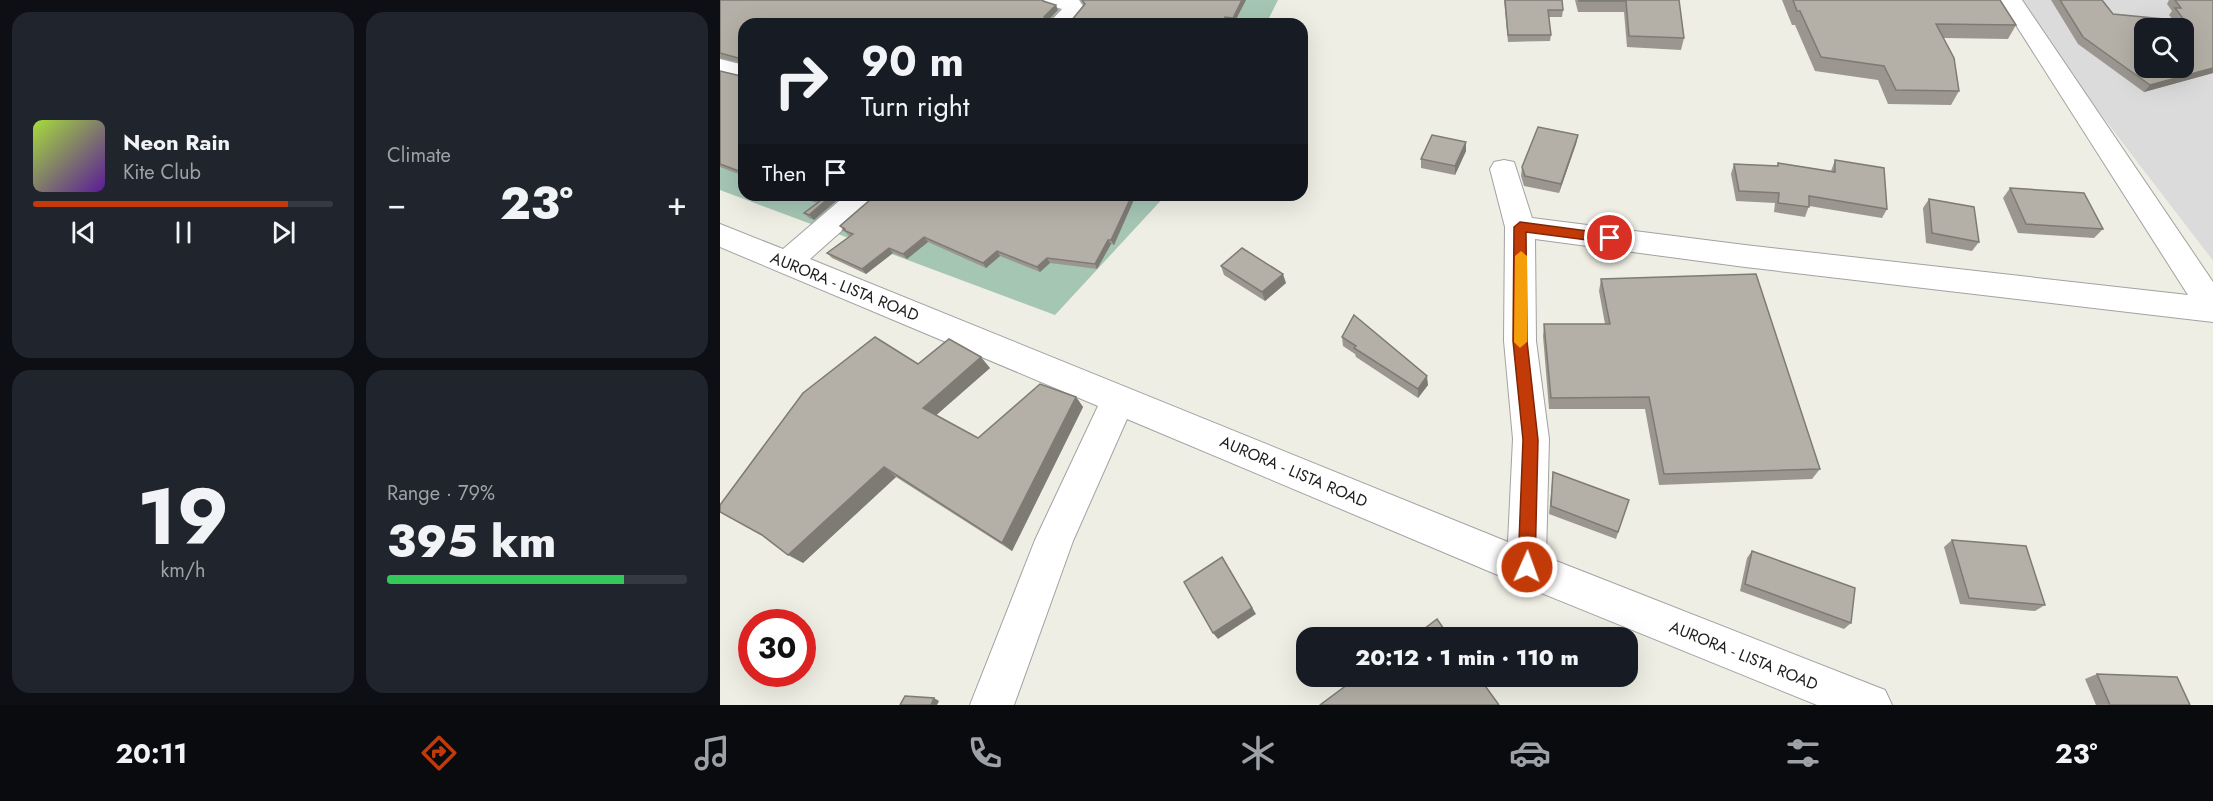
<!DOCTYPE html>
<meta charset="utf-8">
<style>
:root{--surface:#171b24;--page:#20242c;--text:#f1f3f6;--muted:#9ea1a6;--line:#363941;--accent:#c33a09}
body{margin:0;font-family:Jost,sans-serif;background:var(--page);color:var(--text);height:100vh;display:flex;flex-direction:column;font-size:22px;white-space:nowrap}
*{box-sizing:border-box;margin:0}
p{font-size:20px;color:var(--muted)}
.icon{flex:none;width:33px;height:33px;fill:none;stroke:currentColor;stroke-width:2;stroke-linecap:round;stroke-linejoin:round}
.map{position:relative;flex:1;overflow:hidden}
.drawer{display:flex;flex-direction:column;gap:12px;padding:12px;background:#0d0f14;width:720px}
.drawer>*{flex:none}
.guide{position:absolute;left:18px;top:18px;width:570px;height:183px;border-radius:18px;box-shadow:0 6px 24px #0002;background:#171b24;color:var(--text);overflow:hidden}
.buttons{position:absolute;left:1414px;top:18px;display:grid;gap:12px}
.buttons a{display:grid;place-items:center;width:60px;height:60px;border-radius:12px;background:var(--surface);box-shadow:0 6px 24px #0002;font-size:30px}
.speed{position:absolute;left:18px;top:609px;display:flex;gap:12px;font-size:30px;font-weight:700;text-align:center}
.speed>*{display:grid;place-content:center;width:78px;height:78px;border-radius:50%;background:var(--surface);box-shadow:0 6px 24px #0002;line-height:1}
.speed .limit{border:9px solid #d22;background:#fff;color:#111}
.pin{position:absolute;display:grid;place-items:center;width:51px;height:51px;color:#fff;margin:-26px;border:3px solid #fff;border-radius:50%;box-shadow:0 2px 6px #0007}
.me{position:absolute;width:66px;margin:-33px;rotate:2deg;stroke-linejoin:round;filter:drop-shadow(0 0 4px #0008)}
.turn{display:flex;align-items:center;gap:21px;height:126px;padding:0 24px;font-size:27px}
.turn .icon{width:78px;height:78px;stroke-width:2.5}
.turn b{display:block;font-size:42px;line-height:51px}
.then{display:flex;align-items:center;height:57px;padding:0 24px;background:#0003;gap:12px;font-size:22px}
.big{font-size:45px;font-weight:800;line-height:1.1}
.drawer .card{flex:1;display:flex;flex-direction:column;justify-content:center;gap:9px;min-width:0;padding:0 21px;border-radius:18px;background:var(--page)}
.drawer .dial{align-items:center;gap:0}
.dial b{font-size:78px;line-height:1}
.song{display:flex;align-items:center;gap:18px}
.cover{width:72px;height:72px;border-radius:9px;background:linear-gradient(135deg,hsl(80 70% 55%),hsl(270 70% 35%))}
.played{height:6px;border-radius:3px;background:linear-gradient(90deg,var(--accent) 85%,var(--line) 85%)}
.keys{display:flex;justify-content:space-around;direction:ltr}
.heat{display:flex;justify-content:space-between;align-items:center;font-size:33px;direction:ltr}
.charge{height:9px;border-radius:4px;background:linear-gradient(90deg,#34c759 79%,var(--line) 0)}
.drawer .tiles{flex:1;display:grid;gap:12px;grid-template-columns:repeat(2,1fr)}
.trip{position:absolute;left:576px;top:627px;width:342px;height:60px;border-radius:18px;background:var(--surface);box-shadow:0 6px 24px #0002;font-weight:800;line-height:60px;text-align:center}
.tab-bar{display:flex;height:96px;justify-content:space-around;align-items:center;background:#090b0e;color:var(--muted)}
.tab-bar .icon{width:42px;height:42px}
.tab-bar .on{color:var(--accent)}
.tab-bar b{font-size:27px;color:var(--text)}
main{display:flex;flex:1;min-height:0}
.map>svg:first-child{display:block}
.residential{fill:#dcdbdb;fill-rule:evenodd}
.cemetery{fill:#a6c6b4}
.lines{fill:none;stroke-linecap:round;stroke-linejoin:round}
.minor-casing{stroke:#a2a2a2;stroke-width:2}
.minor{fill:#fff;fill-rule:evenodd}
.wall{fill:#9b9790}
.shaded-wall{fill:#7e7b75}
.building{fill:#b4b0a7;stroke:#7e7b75;stroke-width:1.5;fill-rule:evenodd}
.route{fill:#c33a09;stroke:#7f2606;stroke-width:1.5}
.slow{fill:#f59e0b}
.labels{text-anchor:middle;stroke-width:5;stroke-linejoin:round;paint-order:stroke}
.street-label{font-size:16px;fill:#1e1e1e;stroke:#fff}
</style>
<main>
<section class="drawer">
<div class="tiles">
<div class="card">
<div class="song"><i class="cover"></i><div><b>Neon Rain</b><p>Kite Club</p></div></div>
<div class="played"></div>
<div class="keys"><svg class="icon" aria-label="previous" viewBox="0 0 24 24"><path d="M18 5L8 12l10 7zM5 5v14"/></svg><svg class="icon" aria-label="pause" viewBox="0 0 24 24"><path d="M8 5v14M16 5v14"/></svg><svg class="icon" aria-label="next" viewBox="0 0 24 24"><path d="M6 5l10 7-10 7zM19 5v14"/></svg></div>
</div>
<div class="card"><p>Climate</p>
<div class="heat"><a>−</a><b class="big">23°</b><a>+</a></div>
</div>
<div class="card dial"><b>19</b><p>km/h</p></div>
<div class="card"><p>Range · 79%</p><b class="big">395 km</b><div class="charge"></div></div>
</div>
</section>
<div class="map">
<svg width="1493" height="705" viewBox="0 0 1493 705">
<rect width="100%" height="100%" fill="#eeeee4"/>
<path class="residential" d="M1293,0H1493V261L1491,258ZM1425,28H1464V68H1425Z"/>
<polygon class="cemetery" points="0,0 558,0 546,24 24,24 24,195 446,195 335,315 0,190"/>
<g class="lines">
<defs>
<g id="minor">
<polygon points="324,0 359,0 365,9 353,24 328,24 342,9 327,5"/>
<polygon points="1280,0 1302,0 1493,282 1493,322 1025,267 815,239 816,341 829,439 826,557 1165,690 1172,705 1097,705 792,581 407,419 353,541 294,705 250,705 315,540 378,406 0,247 0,224 63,249 126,195 158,195 154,202 90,259 788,542 793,439 784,341 785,227 770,169 774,162 784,160 794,162 812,218 1025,245 1468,295"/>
<polygon points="0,59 24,65 24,79 0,73"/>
</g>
</defs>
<use href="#minor" class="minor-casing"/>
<use href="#minor" class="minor"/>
</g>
<g class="wall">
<polygon points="0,0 323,1 338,10 328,21 351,21 364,5 361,0 526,0 514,23 506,22 506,24 24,24 24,176 0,167 0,71 21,76 21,63 0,58"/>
<polygon points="784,0 842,0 843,10 842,17 829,17 831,35 830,41 788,42"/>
<polygon points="855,0 959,0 964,38 961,50 907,47 904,12 858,12"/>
<polygon points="1062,0 1280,0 1296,25 1288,39 1224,38 1239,91 1231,105 1168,104 1158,80 1095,71 1075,25 1072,25"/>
<polygon points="1331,0 1382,0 1393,14 1453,20 1449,15 1452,11 1447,4 1449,0 1493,0 1493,73 1424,92 1358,44"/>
<polygon points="858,135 856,144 839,193 804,186 801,176 802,167"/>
<polygon points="746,151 735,175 701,168 701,159"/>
<polygon points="1115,160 1167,209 1162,218 1089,206 1085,217 1054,212 1055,203 1016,201 1011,174 1014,164 1057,166 1058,163 1111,171"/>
<polygon points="1290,188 1383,229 1374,238 1298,233 1283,198"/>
<polygon points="72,195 123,195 94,220 89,218 84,213 97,203"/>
<polygon points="153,195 416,195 394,245 391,244 377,269 330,263 320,272 280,256 266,268 208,242 187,259 173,253 146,274 112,258 107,253 130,236 128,235 120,226 151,199"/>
<polygon points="1209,199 1259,242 1252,251 1206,243 1203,208"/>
<polygon points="501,266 566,283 545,301 504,275"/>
<polygon points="881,279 1100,469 1092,479 939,485 925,409 829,409 823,336 824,324 885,324 879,291"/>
<polygon points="622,337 708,385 698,398 636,357 635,354 623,346"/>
<polygon points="198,364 270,368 216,415 258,438 356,397 363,407 292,551 176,477 83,563"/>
<polygon points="833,472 909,500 896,539 829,514"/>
<polygon points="1232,540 1325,605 1315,611 1240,604 1224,547"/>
<polygon points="1032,551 1131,623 1124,629 1020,591 1027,558"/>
<polygon points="1377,674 1470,705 1376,705 1365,679"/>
</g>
<g class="shaded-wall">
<polygon points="522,0 526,0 514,23 513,18"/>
<polygon points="336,5 338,10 326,22 324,17"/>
<polygon points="505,17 506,22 506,24 502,24"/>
<polygon points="1493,68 1493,73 1424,92 1430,85"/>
<polygon points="858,135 856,144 839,193 841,184"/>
<polygon points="746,142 746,151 735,175 735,166"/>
<polygon points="112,195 123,195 94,220 89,215"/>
<polygon points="412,195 416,195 394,245 391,240"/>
<polygon points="204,237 208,242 187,259 183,254"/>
<polygon points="388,240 391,244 377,269 375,264"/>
<polygon points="169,248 173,253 146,274 142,269"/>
<polygon points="277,251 280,256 266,268 263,263"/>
<polygon points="327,258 330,263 320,272 317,267"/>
<polygon points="563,274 566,283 545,301 542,292"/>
<polygon points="261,357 270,368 213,418 203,408"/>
<polygon points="707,376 708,385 698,398 698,389"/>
<polygon points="356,397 363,407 292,551 282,543"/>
<polygon points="164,467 176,477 83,563 68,555"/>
<polygon points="502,557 536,614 498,639 493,633"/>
<polygon points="214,698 219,701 217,705 211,705"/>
</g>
<g class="building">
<polygon points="0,0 322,0 323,1 336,5 324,17 326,21 351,21 365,4 362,0 522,0 513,18 505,17 502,24 24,24 24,173 0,164 0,71 21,76 22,59 0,53"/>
<polygon points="785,0 842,0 843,10 828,10 831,35 788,35"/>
<polygon points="859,0 959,0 964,38 909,36 906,1 859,1"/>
<polygon points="1073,0 1280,0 1296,25 1216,24 1234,58 1239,91 1176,90 1164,66 1101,57 1080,11 1077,11"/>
<path d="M1340,0H1382L1393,14L1465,21L1455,8H1461L1455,0H1493V68L1430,85L1363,37ZM1425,28H1464V68H1425Z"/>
<polygon points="818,127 858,135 841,184 805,176 802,167"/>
<polygon points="712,135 746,142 735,166 701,159"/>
<polygon points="1115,160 1164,168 1167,209 1089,196 1089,207 1058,203 1059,193 1019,191 1014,164 1058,166 1058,163 1115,172"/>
<polygon points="1290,188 1364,193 1383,229 1306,224"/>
<polygon points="83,195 112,195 89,215 84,213 100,201"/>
<polygon points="153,195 412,195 391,240 388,240 375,264 327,258 317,267 277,251 263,263 204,237 183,254 169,248 142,269 107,253 133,234 123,230 125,229 120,226 151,199"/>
<polygon points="1209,199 1254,207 1259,242 1212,233"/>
<polygon points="522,248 563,274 542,292 501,266"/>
<polygon points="1036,274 1100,469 944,474 929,397 831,398 824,324 890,324 881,279"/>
<polygon points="634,315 707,376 698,389 634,348 636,346 622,337"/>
<polygon points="155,337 198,364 229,339 261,357 203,408 258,438 320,384 356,397 282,543 164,467 68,555 42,535 0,512 0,505 83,393"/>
<polygon points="833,472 909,500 898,532 831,506"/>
<polygon points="1232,540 1306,546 1325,605 1249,598"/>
<polygon points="1032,551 1135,588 1131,623 1025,584"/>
<polygon points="502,557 532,608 493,633 464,582"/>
<polygon points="717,619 730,638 692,638"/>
<polygon points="1377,674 1457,677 1470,705 1390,705"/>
<polygon points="639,676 758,676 779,705 600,705"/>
<polygon points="185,696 214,698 211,705 180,705"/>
</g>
<polygon class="route" points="800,222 890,234 896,238 890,243 806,232 807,341 818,440 815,567 812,573 807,575 801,573 798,567 803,440 793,341 794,227"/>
<polygon class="slow" points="801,251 807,256 807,342 800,348 794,342 795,256"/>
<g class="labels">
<g class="street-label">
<text transform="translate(125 286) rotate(22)" y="6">AURORA - LISTA ROAD</text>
<text transform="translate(574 471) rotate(23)" y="6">AURORA - LISTA ROAD</text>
<text transform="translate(1024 655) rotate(22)" y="6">AURORA - LISTA ROAD</text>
</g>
</g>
</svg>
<div class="buttons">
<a><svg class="icon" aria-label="search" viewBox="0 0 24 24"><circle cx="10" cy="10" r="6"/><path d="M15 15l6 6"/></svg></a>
</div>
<div class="speed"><div class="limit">30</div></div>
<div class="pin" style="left:890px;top:238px;background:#d93025"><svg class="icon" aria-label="arrive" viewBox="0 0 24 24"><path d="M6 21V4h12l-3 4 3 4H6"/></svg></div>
<svg class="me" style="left:807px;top:567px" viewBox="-20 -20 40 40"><circle r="17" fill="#c33a09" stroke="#fff" stroke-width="3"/><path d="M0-11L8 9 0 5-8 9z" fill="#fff"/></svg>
<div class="trip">20:12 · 1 min · 110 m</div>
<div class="guide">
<div class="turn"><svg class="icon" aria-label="right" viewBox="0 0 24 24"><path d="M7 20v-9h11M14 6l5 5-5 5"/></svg><div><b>90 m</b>Turn right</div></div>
<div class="then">Then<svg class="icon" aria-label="arrive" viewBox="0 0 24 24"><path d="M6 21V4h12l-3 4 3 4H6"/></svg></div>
</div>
</div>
</main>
<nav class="tab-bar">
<b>20:11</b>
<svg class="icon on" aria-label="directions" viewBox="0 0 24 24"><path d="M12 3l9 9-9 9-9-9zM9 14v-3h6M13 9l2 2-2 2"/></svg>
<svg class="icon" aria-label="music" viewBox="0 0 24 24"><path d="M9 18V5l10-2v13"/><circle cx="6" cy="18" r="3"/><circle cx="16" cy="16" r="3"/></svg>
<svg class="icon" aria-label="phone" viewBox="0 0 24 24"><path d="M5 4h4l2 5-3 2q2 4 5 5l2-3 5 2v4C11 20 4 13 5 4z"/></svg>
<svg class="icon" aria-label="climate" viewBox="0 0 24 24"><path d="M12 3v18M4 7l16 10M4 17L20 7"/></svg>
<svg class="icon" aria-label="car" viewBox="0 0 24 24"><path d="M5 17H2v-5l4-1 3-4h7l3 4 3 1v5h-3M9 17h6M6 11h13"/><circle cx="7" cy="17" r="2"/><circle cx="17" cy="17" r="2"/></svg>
<svg class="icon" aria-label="filters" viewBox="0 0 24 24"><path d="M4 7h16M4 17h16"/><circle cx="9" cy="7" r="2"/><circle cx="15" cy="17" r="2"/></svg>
<b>23°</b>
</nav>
